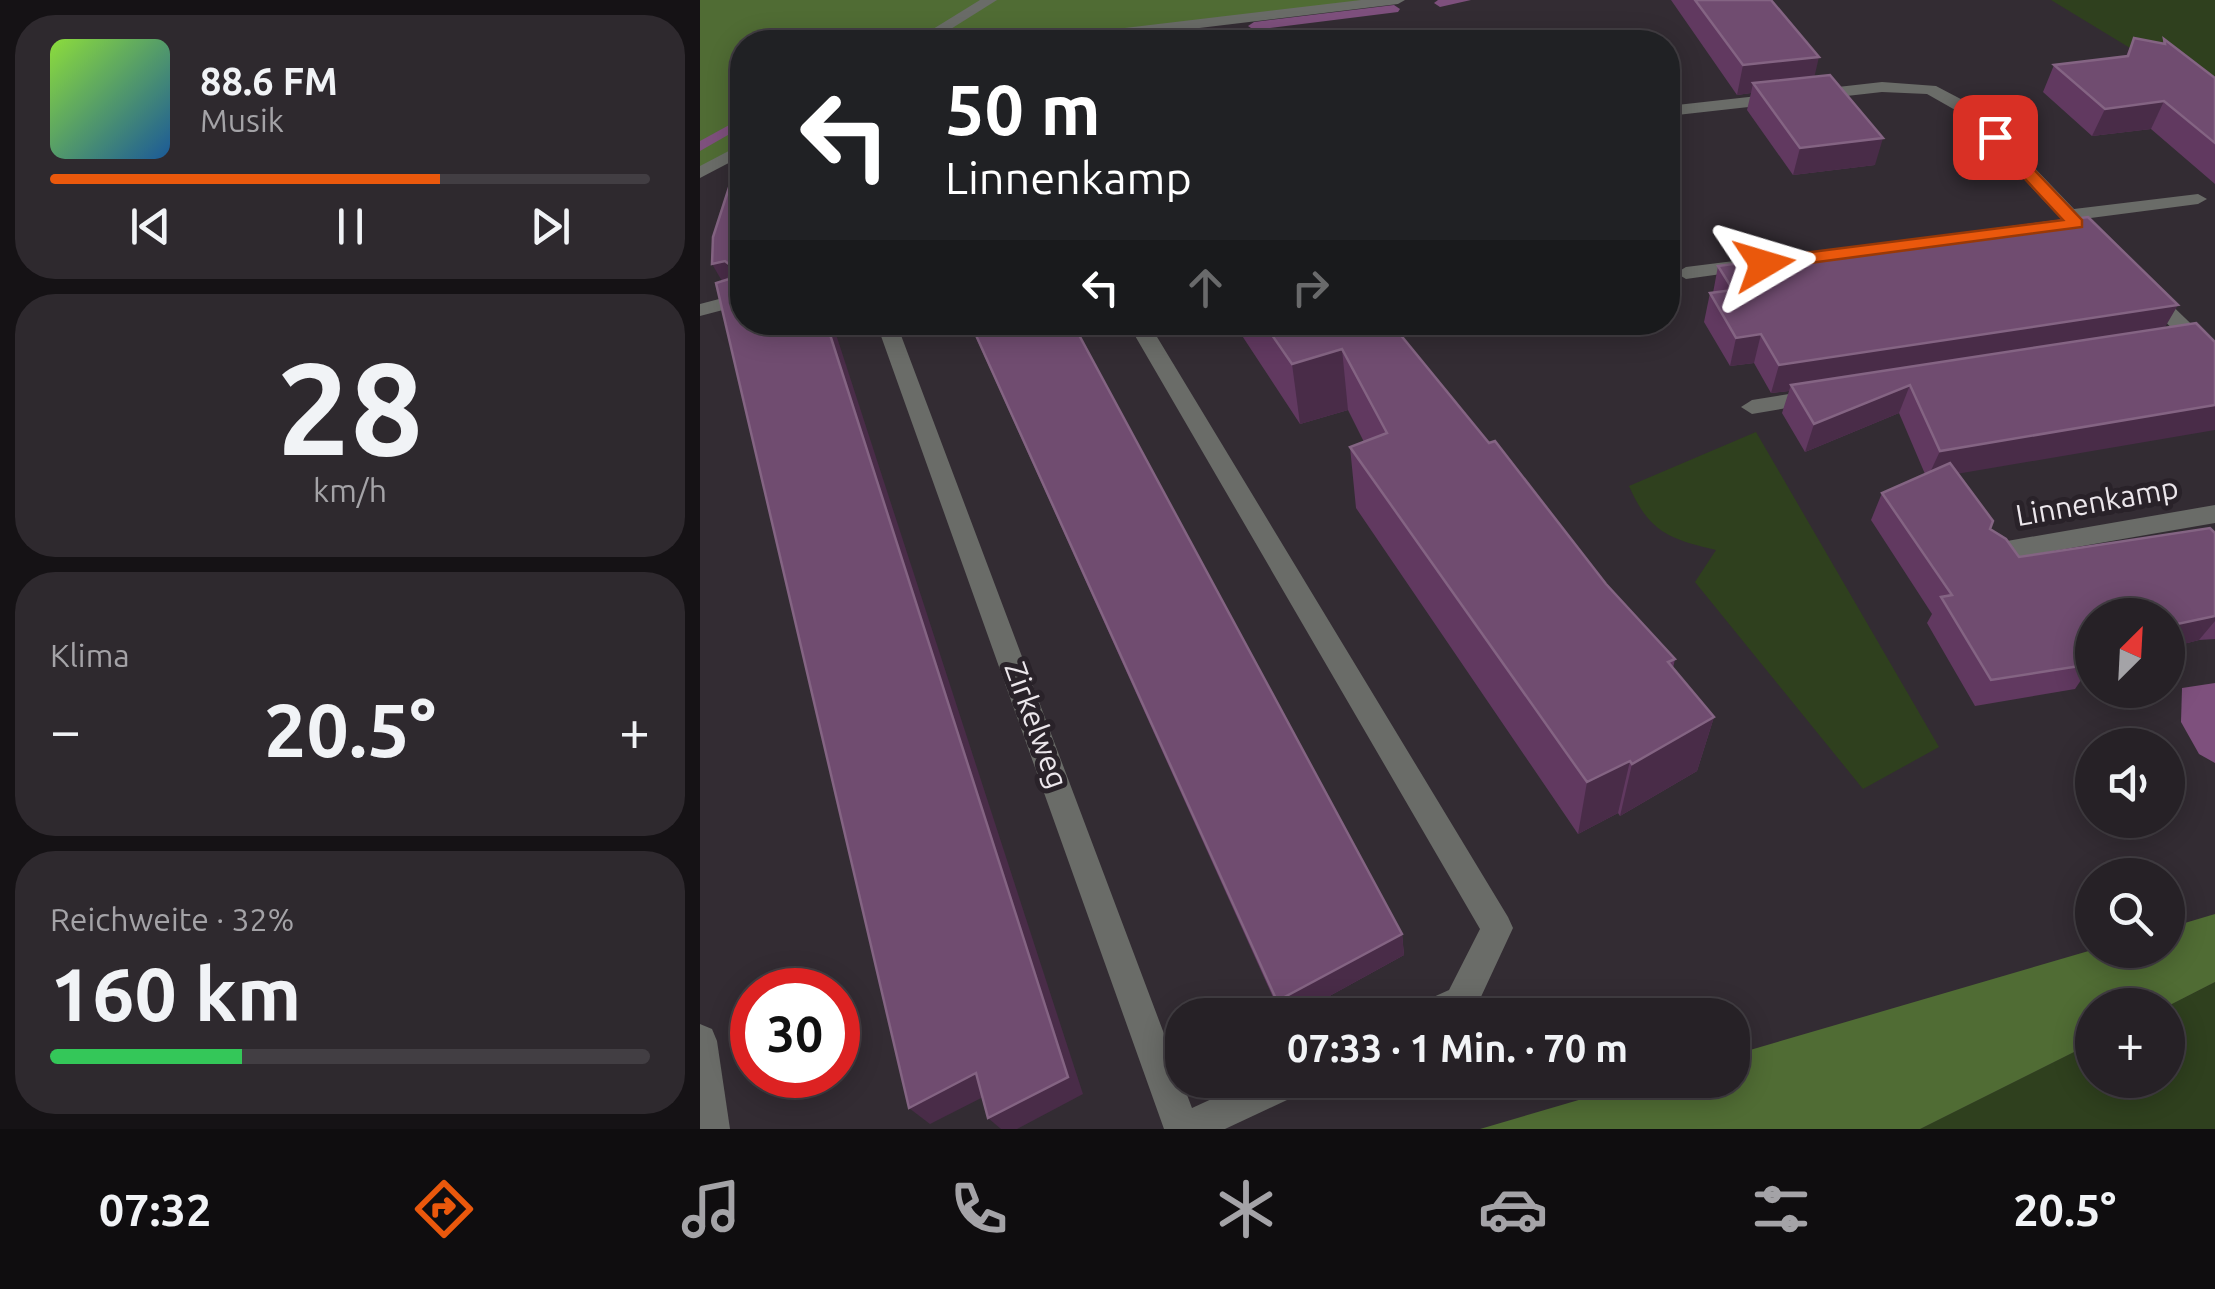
<!DOCTYPE html>
<html lang="de">
<meta charset="utf-8">
<style>
:root{--surface:#262126;--page:#2e292e;--text:#f1f3f6;--muted:#a4a3a7;--line:#423e43;--accent:#ea580c}
body{margin:0;font-family:Ubuntu,sans-serif;background:var(--page);color:var(--text);height:100vh;display:flex;flex-direction:column;font-size:38px;white-space:nowrap}
*{box-sizing:border-box;margin:0}
p{font-size:32px;color:var(--muted)}
.icon{flex:none;width:55px;height:55px;fill:none;stroke:currentColor;stroke-width:2;stroke-linecap:round;stroke-linejoin:round}
.map{position:relative;flex:1;overflow:hidden}
.sheet{display:flex;flex-direction:column;gap:15px;padding:15px;background:#151215;width:700px}
.sheet>*{flex:none}
.hud{position:absolute;left:30px;top:30px;width:950px;height:305px;border-radius:40px;box-shadow:0 5px 25px #0003,0 0 0 2px var(--line);background:#202124;color:#fff;overflow:hidden}
.needle{width:65px;rotate:24deg}
.controls{position:absolute;left:1375px;top:598px;display:grid;gap:20px}
.controls a{display:grid;place-items:center;width:110px;height:110px;border-radius:50%;background:var(--surface);box-shadow:0 5px 25px #0003,0 0 0 2px var(--line);font-size:50px}
.speed{position:absolute;left:30px;top:968px;display:flex;gap:20px;font-size:50px;font-weight:700;text-align:center}
.speed>*{display:grid;place-content:center;width:130px;height:130px;border-radius:50%;background:var(--surface);box-shadow:0 5px 25px #0003,0 0 0 2px var(--line);line-height:1}
.speed .limit{border:15px solid #d22;background:#fff;color:#111}
.pin{position:absolute;display:grid;place-items:center;width:85px;height:85px;color:#fff;margin:-42px;border-radius:20px;box-shadow:0 5px 15px #0006}
.me{position:absolute;width:110px;margin:-55px;rotate:83deg;stroke-linejoin:round;filter:drop-shadow(0 0 8px #0008)}
.turn{display:flex;align-items:center;gap:35px;height:210px;padding:0 50px;font-size:45px}
.turn .icon{width:130px;height:130px;stroke-width:2.5}
.turn b{display:block;font-size:70px;line-height:85px}
.lanes{display:flex;align-items:center;height:95px;padding:0 50px;background:#0003;justify-content:center;gap:50px;direction:ltr}
.lanes .off{opacity:.35}
.big{font-size:75px;font-weight:700;line-height:1.1}
.sheet .card{flex:1;display:flex;flex-direction:column;justify-content:center;gap:15px;min-width:0;padding:0 35px;border-radius:40px;background:var(--page)}
.sheet .dial{align-items:center;gap:0}
.dial b{font-size:130px;line-height:1}
.song{display:flex;align-items:center;gap:30px}
.cover{width:120px;height:120px;border-radius:15px;background:linear-gradient(135deg,hsl(90 70% 55%),hsl(210 70% 35%))}
.played{height:10px;border-radius:5px;background:linear-gradient(90deg,var(--accent) 65%,var(--line) 65%)}
.keys{display:flex;justify-content:space-around;direction:ltr}
.heat{display:flex;justify-content:space-between;align-items:center;font-size:55px;direction:ltr}
.charge{height:15px;border-radius:8px;background:linear-gradient(90deg,#34c759 32%,var(--line) 0)}
.trip{position:absolute;left:465px;top:998px;width:585px;height:100px;border-radius:40px;background:var(--surface);box-shadow:0 5px 25px #0003,0 0 0 2px var(--line);font-weight:700;line-height:100px;text-align:center}
.dock{display:flex;height:160px;justify-content:space-around;align-items:center;background:#0f0d0f;color:var(--muted)}
.dock .icon{width:70px;height:70px}
.dock .current{color:var(--accent)}
.dock b{font-size:45px;color:var(--text)}
main{display:flex;flex:1;min-height:0}
.map>svg:first-child{display:block}
.green{fill:#2f401e}
.forest{fill:#506c34}
.water{fill:#7e507d}
.lines{fill:none;stroke-linecap:round;stroke-linejoin:round}
.stream{fill:#7e507d;fill-rule:evenodd}
.minor{fill:#6a6c68;fill-rule:evenodd}
.tertiary{fill:#6a6c68;fill-rule:evenodd}
.wall{fill:#613960}
.shaded-wall{fill:#492c48}
.building{fill:#704c70;stroke:#846483;stroke-width:2.5}
.route{fill:#ea580c;stroke:#983908;stroke-width:2.5}
.labels{text-anchor:middle;stroke-width:10;stroke-linejoin:round;paint-order:stroke}
.street-label{font-size:30px;fill:#ece7ec;stroke:#292229}
</style>
<main>
<section class="sheet">
<div class="card">
<div class="song"><i class="cover"></i><div><b>88.6 FM</b><p>Musik</p></div></div>
<div class="played"></div>
<div class="keys"><svg class="icon" aria-label="previous" viewBox="0 0 24 24"><path d="M18 5L8 12l10 7zM5 5v14"/></svg><svg class="icon" aria-label="pause" viewBox="0 0 24 24"><path d="M8 5v14M16 5v14"/></svg><svg class="icon" aria-label="next" viewBox="0 0 24 24"><path d="M6 5l10 7-10 7zM19 5v14"/></svg></div>
</div>
<div class="card dial"><b>28</b><p>km/h</p></div>
<div class="card"><p>Klima</p>
<div class="heat"><a>−</a><b class="big">20.5°</b><a>+</a></div>
</div>
<div class="card"><p>Reichweite · 32%</p><b class="big">160 km</b><div class="charge"></div></div>
</section>
<div class="map">
<svg width="1515" height="1129" viewBox="0 0 1515 1129">
<rect width="100%" height="100%" fill="#332c33"/>
<g class="green">
<polygon points="1351,0 1515,0 1515,83 1458,65"/>
<path d="M1056,432L1239,747L1163,789L995,582L1016,550C969,539 949,532 929,486Z"/>
<polygon points="1515,982 1515,1129 1220,1129 1392,1043 1392,1080 1468,1080 1468,1006"/>
</g>
<g class="forest">
<polygon points="0,0 698,0 349,42 42,42 42,149 0,173"/>
<polygon points="1515,914 1515,982 1468,1006 1392,1005 1392,1043 1220,1129 780,1129 947,1080 1032,1080 1033,1055 1392,950 1468,950 1468,928"/>
</g>
<polygon class="water" points="1515,683 1515,763 1499,754 1481,722 1482,688"/>
<g class="lines">
<g class="stream">
<polygon points="738,0 771,0 740,7 734,3"/>
<polygon points="694,5 700,9 698,12 554,30 548,26 554,22"/>
<polygon points="504,28 508,29 508,35 450,42 418,42 424,38"/>
<polygon points="42,118 42,127 0,151 0,141"/>
</g>
<g class="minor">
<polygon points="661,0 705,0 698,4 383,42 341,42 349,37"/>
<polygon points="1182,82 1236,86 1276,107 1374,209 1498,194 1507,199 1498,204 1383,219 1404,241 1394,247 1361,219 1264,115 1227,94 1182,92 968,116 968,106"/>
<polygon points="1050,259 1060,265 1057,269 986,279 976,273 986,267"/>
<polygon points="1448,287 1455,289 1515,347 1515,366 1507,364 1441,297 1438,293"/>
<polygon points="42,293 42,305 0,316 0,304"/>
<polygon points="176,322 196,322 492,1108 553,1080 609,1080 604,1092 525,1129 464,1129"/>
<polygon points="427,322 448,322 808,917 813,928 773,1014 715,1015 720,1003 749,990 780,929"/>
<polygon points="1120,389 1131,396 1128,401 1052,414 1041,407 1052,400"/>
<polygon points="1515,505 1515,523 1290,562 1278,553 1290,544"/>
<polygon points="0,1024 12,1029 17,1041 30,1129 0,1129"/>
</g>
<g class="tertiary">
<polygon points="280,0 297,0 230,42 212,42"/>
<polygon points="42,144 42,156 0,178 0,166"/>
</g>
</g>
<g class="wall">
<polygon points="971,0 1071,0 1114,76 1175,165 1093,175 1047,110 1051,93 1037,95"/>
<polygon points="1434,38 1462,44 1464,39 1515,78 1515,184 1451,129 1392,136 1343,92 1354,65 1426,56"/>
<polygon points="1388,217 1258,474 1290,529 1319,557 1515,533 1515,639 1499,640 1468,648 1468,615 1392,615 1392,664 1375,689 1275,706 1227,623 1232,614 1171,520 1182,493 1225,474 1199,413 1105,452 1082,413 1089,391 1071,393 1054,363 1030,366 1004,322 1010,293 1013,293 1018,266"/>
<polygon points="269,322 372,322 702,934 704,955 595,1015 581,1015"/>
<polygon points="533,322 690,322 906,584 975,659 973,668 1014,717 997,771 920,816 918,813 878,834 656,508 650,447 664,442 648,410 600,424"/>
</g>
<g class="shaded-wall">
<polygon points="1119,57 1112,87 1053,83 1051,93 1037,95 1043,65"/>
<polygon points="1464,101 1451,129 1392,136 1405,109"/>
<polygon points="1183,138 1175,165 1093,175 1100,148"/>
<polygon points="25,261 41,289 29,293 12,264"/>
<polygon points="1478,305 1461,334 1091,385 1089,391 1071,393 1079,365"/>
<polygon points="126,322 132,322 383,1094 317,1129 301,1129 288,1118"/>
<polygon points="1061,334 1054,363 1030,366 1036,338"/>
<polygon points="642,349 648,410 600,424 592,364"/>
<polygon points="1210,385 1199,413 1105,452 1114,424"/>
<polygon points="1515,405 1515,430 1227,479 1240,451"/>
<polygon points="1515,616 1515,621 1499,640 1468,648 1468,626"/>
<polygon points="1392,643 1392,664 1381,646"/>
<polygon points="1014,717 997,771 920,816 932,764"/>
<polygon points="930,761 918,813 878,834 887,782"/>
<polygon points="702,934 704,955 595,1015 582,1015 577,1001"/>
<polygon points="276,1073 295,1091 230,1124 209,1108"/>
</g>
<g class="building">
<polygon points="995,0 1071,0 1119,57 1043,65"/>
<polygon points="1434,38 1465,44 1464,39 1515,78 1515,143 1464,101 1405,109 1354,65 1428,56"/>
<polygon points="1130,75 1183,138 1100,148 1053,83"/>
<polygon points="42,168 42,322 126,322 368,1077 288,1118 276,1073 209,1108 16,283 29,279 30,265 25,261 12,264 13,237 35,169"/>
<polygon points="1388,217 1478,305 1079,365 1061,334 1036,338 1010,293 1033,290 1018,266"/>
<polygon points="270,322 372,322 702,934 577,1001"/>
<polygon points="563,322 690,322 789,443 795,441 906,584 975,659 968,662 1014,717 932,764 930,761 887,782 650,447 687,433 642,349 592,364"/>
<polygon points="1496,323 1515,342 1515,405 1240,451 1210,385 1114,424 1091,385"/>
<polygon points="1250,463 1293,521 1290,529 1306,539 1319,557 1510,528 1515,533 1515,616 1468,626 1468,615 1392,615 1392,643 1381,646 1392,664 1291,680 1241,597 1252,595 1182,493"/>
</g>
<polygon class="route" points="1289,134 1300,134 1382,220 1382,227 1064,269 1055,264 1064,258 1363,220 1289,140"/>
<g class="labels">
<g class="street-label">
<text transform="translate(1397 502) rotate(-10)" y="10">Linnenkamp</text>
<text transform="translate(336 725) rotate(70)" y="10">Zirkelweg</text>
</g>
</g>
</svg>
<div class="controls">
<a><svg class="needle" viewBox="-14 -14 28 28"><path d="M0-13l5 13h-10z" fill="#e53935"/><path d="M0 13l5-13h-10z" fill="#a4a3a7"/></svg></a>
<a><svg class="icon" aria-label="sound" viewBox="0 0 24 24"><path d="M4 9h4l5-4v14l-5-4H4zM17 9q2 3 0 6"/></svg></a>
<a><svg class="icon" aria-label="search" viewBox="0 0 24 24"><circle cx="10" cy="10" r="6"/><path d="M15 15l6 6"/></svg></a>
<a>+</a>
</div>
<div class="speed"><div class="limit">30</div></div>
<div class="pin" style="left:1295px;top:137px;background:#d93025"><svg class="icon" aria-label="arrive" viewBox="0 0 24 24"><path d="M6 21V4h12l-3 4 3 4H6"/></svg></div>
<svg class="me" style="left:1064px;top:264px" viewBox="-20 -20 40 40"><path d="M0-17L14 15 0 8-14 15z" fill="#ea580c" stroke="#fff" stroke-width="4"/></svg>
<div class="trip">07:33 · 1 Min. · 70 m</div>
<div class="hud">
<div class="turn"><svg class="icon" aria-label="left" viewBox="0 0 24 24"><path d="M17 20v-9H6M10 6l-5 5 5 5"/></svg><div><b>50 m</b>Linnenkamp</div></div>
<div class="lanes"><svg class="icon" aria-label="left" viewBox="0 0 24 24"><path d="M17 20v-9H6M10 6l-5 5 5 5"/></svg><svg class="icon off" aria-label="ahead" viewBox="0 0 24 24"><path d="M12 20V5M6 11l6-6 6 6"/></svg><svg class="icon off" aria-label="right" viewBox="0 0 24 24"><path d="M7 20v-9h11M14 6l5 5-5 5"/></svg></div>
</div>
</div>
</main>
<nav class="dock">
<b>07:32</b>
<svg class="icon current" aria-label="directions" viewBox="0 0 24 24"><path d="M12 3l9 9-9 9-9-9zM9 14v-3h6M13 9l2 2-2 2"/></svg>
<svg class="icon" aria-label="music" viewBox="0 0 24 24"><path d="M9 18V5l10-2v13"/><circle cx="6" cy="18" r="3"/><circle cx="16" cy="16" r="3"/></svg>
<svg class="icon" aria-label="phone" viewBox="0 0 24 24"><path d="M5 4h4l2 5-3 2q2 4 5 5l2-3 5 2v4C11 20 4 13 5 4z"/></svg>
<svg class="icon" aria-label="climate" viewBox="0 0 24 24"><path d="M12 3v18M4 7l16 10M4 17L20 7"/></svg>
<svg class="icon" aria-label="car" viewBox="0 0 24 24"><path d="M5 17H2v-5l4-1 3-4h7l3 4 3 1v5h-3M9 17h6M6 11h13"/><circle cx="7" cy="17" r="2"/><circle cx="17" cy="17" r="2"/></svg>
<svg class="icon" aria-label="filters" viewBox="0 0 24 24"><path d="M4 7h16M4 17h16"/><circle cx="9" cy="7" r="2"/><circle cx="15" cy="17" r="2"/></svg>
<b>20.5°</b>
</nav>
